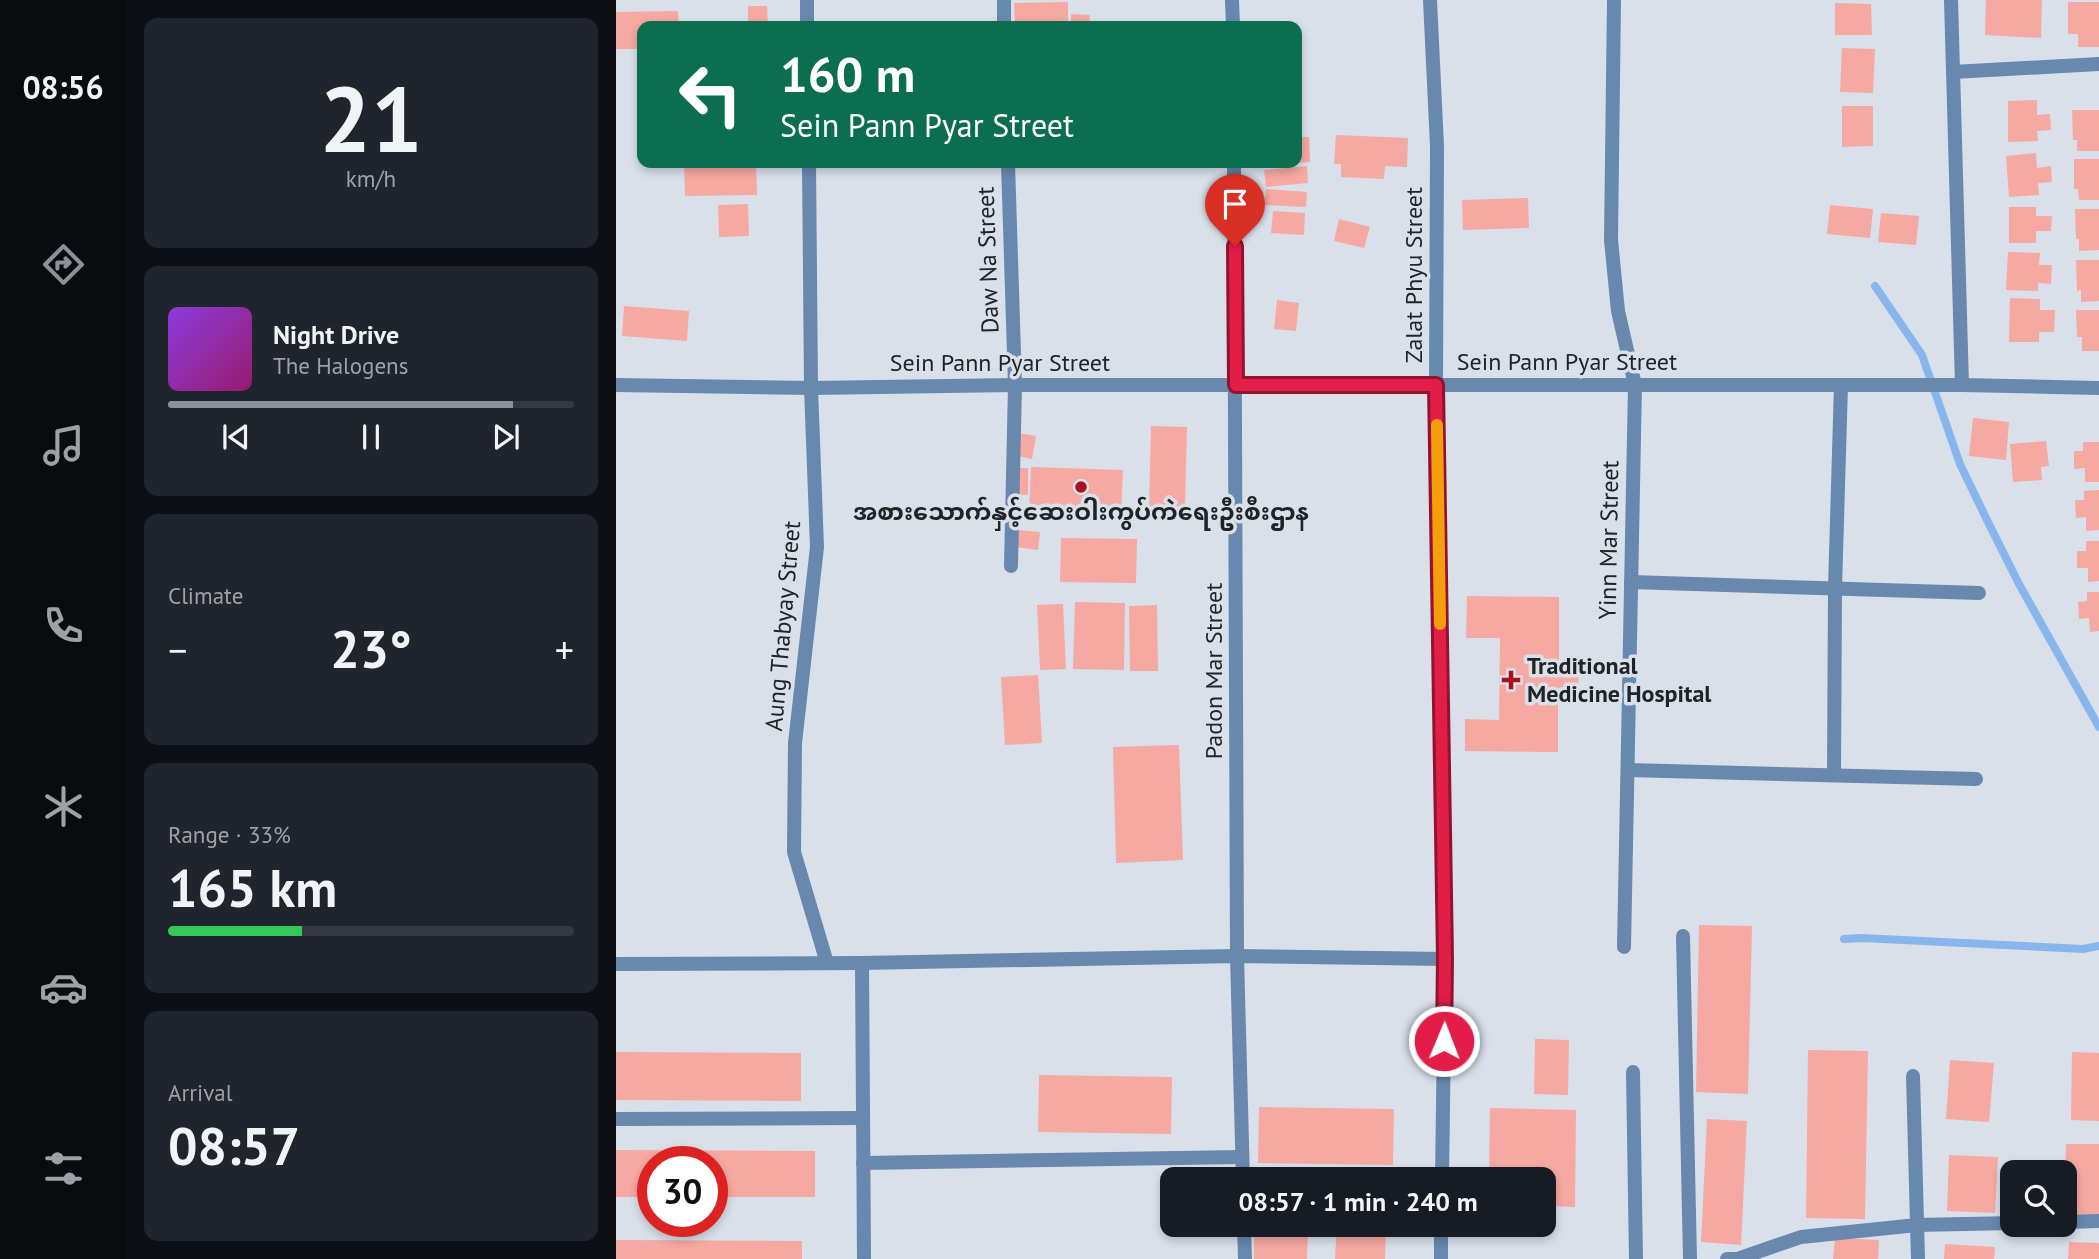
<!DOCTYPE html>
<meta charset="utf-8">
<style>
:root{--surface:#171b24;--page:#20242c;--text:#f1f3f6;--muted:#9ea1a6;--line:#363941;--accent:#8c9099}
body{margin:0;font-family:"PT Sans","Noto Sans Myanmar",sans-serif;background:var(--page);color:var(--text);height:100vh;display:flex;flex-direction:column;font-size:26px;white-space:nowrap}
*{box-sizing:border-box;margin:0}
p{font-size:23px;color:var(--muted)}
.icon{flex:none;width:38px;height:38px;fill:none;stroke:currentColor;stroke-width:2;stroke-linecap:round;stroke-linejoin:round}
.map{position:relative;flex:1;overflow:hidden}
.details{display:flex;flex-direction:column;gap:18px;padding:18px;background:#0d0f14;width:490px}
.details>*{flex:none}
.guide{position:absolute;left:21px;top:21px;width:665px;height:147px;border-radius:14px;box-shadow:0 4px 10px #0003;background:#0b6e4f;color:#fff;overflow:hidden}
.fabs{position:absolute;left:1384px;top:1160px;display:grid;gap:14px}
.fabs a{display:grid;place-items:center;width:77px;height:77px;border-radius:14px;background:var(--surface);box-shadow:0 4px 10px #0003;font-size:35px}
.speed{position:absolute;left:21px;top:1146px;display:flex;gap:14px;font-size:35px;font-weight:700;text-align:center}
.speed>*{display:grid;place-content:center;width:91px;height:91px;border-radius:50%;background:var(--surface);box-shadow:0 4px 10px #0003;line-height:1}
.speed .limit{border:10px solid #d22;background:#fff;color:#111}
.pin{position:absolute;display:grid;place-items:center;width:60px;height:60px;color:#fff;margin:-72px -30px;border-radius:50% 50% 50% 0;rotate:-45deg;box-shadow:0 0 7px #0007}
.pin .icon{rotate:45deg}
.me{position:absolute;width:77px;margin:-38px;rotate:1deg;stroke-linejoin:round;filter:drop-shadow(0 0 5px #0008)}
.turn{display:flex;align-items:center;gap:24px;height:147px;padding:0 28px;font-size:32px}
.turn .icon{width:91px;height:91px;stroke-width:2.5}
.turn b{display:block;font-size:49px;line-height:60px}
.big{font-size:52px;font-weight:800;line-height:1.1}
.details .card{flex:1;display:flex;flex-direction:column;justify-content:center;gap:10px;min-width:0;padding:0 24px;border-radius:14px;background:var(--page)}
.details .dial{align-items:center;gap:0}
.dial b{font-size:91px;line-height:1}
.song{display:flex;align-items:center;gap:21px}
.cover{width:84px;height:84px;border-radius:10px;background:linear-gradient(135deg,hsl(270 70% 55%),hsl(320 70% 35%))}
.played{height:7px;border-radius:4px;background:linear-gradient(90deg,var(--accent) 85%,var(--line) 85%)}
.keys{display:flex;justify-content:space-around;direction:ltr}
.heat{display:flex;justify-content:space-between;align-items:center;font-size:38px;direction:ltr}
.charge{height:10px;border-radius:5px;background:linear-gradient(90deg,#34c759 33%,var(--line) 0)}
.trip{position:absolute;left:544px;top:1167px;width:396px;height:70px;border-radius:14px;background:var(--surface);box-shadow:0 4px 10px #0003;font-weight:800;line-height:70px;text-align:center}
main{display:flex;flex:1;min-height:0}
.dock{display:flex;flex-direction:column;width:126px;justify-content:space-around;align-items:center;background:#090b0e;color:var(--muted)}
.dock .icon{width:49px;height:49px}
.dock .on{color:var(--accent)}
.dock b{font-size:32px;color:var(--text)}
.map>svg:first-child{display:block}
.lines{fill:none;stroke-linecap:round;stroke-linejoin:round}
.stream{stroke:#88b6ec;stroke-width:8}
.building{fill:#f6a8a2}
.lane{stroke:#6888ae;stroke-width:14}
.street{stroke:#6888ae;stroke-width:14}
.route-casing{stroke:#92132f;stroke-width:18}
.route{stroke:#e11d48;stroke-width:12}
.slow{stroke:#f59e0b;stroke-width:12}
.poi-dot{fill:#a81220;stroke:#d9e0ea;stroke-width:2.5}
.labels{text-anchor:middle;stroke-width:7;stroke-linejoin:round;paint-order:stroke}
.street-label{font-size:24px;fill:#212427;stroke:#d9e0ea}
.poi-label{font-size:24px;font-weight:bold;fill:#212427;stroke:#d9e0ea}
</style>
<main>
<nav class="dock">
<b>08:56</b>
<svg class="icon on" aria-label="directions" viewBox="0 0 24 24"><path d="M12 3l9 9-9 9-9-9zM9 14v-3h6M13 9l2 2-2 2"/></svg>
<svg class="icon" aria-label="music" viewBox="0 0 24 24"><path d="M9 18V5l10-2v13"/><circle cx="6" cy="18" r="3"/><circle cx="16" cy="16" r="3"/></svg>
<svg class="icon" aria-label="phone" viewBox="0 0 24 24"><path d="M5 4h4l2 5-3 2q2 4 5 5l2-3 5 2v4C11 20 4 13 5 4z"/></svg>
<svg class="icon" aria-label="climate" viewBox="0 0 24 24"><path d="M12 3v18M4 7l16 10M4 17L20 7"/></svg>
<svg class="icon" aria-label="car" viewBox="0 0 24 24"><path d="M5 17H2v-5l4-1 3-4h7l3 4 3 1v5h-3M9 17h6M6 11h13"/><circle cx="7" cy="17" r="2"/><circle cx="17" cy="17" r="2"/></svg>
<svg class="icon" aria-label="filters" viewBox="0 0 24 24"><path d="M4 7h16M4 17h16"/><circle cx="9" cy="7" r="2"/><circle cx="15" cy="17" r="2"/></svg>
</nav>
<section class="details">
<div class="card dial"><b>21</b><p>km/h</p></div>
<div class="card">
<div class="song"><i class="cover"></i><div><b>Night Drive</b><p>The Halogens</p></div></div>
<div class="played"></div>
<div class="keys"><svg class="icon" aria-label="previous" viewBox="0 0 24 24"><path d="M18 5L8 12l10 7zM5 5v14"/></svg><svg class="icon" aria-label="pause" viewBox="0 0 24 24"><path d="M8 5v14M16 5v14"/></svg><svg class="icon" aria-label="next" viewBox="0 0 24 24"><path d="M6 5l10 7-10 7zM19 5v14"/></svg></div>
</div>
<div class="card"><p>Climate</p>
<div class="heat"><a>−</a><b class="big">23°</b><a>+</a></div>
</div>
<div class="card"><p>Range · 33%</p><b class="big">165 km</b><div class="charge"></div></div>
<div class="card"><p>Arrival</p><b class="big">08:57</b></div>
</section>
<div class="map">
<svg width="1483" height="1259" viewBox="0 0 1483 1259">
<rect width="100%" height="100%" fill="#d9e0ea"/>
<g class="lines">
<g class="stream">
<polyline points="1259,286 1306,355 1344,464 1370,518 1403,584 1483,727"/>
<polyline points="1228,939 1246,938 1467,949 1483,946"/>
</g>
</g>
<g class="building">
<polygon points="1370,0 1426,0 1425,38 1369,35"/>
<polygon points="452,2 452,26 399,26 398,3"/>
<polygon points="1452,2 1483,2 1483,47 1462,47 1462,34 1452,34"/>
<polygon points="1219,3 1255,4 1256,35 1219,35"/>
<polygon points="132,6 151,6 152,26 132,26"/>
<polygon points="62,11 63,26 26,26 26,49 0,49 0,12"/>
<polygon points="455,14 474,15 473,26 455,26"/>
<polygon points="1226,48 1259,49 1257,93 1224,92"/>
<polygon points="1421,100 1421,115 1434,114 1435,130 1421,131 1422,141 1392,142 1392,101"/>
<polygon points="1226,106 1257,106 1257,146 1226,147"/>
<polygon points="1456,110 1483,110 1483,151 1461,151 1461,140 1457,140"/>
<polygon points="720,135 792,138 791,167 769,166 768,179 725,177 725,164 718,164"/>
<polygon points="681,137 693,137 694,162 681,163"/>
<polygon points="1420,153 1421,168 1435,166 1436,182 1422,183 1423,195 1393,197 1390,156"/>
<polygon points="1458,159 1483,159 1483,200 1463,200 1462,189 1458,189"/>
<polygon points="68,163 140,163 141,195 69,196"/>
<polygon points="691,166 692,183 650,187 648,170"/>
<polygon points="650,189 691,192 690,207 649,205"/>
<polygon points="912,198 913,228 847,230 846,200"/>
<polygon points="132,204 133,236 103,237 102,205"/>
<polygon points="1214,205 1257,209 1254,238 1211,234"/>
<polygon points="1393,207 1420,207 1420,216 1436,216 1435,231 1420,231 1420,243 1393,243"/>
<polygon points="1459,209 1483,209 1483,250 1463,251 1463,239 1460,239"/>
<polygon points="657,211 689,213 688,235 655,233"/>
<polygon points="1265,213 1303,216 1300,245 1262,242"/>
<polygon points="723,219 754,227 748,248 718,241"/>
<polygon points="1392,252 1424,253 1423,265 1436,265 1435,284 1422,283 1422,291 1390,290"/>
<polygon points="1460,260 1483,260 1483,301 1465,302 1465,290 1461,291"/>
<polygon points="1394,298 1424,299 1424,310 1439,310 1438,332 1423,332 1423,342 1393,342"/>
<polygon points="661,300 683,303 680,331 658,329"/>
<polygon points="8,306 73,311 71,341 6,336"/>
<polygon points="1460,310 1483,310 1483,351 1466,351 1466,337 1461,337"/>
<polygon points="1357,418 1393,422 1390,460 1353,456"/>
<polygon points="535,426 571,427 569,507 533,506"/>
<polygon points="402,433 420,436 416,459 398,455"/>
<polygon points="1430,441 1433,466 1425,467 1426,480 1397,482 1394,444"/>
<polygon points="1467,442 1483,442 1483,482 1469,482 1469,468 1458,469 1458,451 1467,451"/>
<polygon points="415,467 507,470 505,518 413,515"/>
<polygon points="399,468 412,468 412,495 398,494"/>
<polygon points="1483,490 1483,530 1470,531 1470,517 1460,518 1459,500 1468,500 1468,491"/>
<polygon points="402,530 424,532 422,550 400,547"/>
<polygon points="445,538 521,539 520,583 444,582"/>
<polygon points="1470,541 1483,541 1483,581 1472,582 1472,568 1461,568 1461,551 1470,551"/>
<polygon points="1471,592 1483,592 1483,631 1474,632 1473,618 1463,619 1462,602 1471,601"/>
<polygon points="851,596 943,597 943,667 963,667 962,691 942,691 942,752 849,751 849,719 883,720 884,638 850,638"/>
<polygon points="459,602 509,603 508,670 457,669"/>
<polygon points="447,604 450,669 424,670 421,605"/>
<polygon points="541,605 542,671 514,671 513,606"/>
<polygon points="422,675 426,743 389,745 385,677"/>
<polygon points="563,745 567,860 500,863 497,747"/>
<polygon points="1083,925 1136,926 1132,1094 1080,1092"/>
<polygon points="919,1039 953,1040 952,1095 918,1094"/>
<polygon points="1192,1050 1252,1051 1249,1219 1190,1218"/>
<polygon points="0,1052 185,1053 185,1101 0,1100"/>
<polygon points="1456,1052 1483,1053 1483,1121 1455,1120"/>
<polygon points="1334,1060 1378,1063 1373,1122 1330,1119"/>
<polygon points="423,1075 556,1077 555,1134 422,1132"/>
<polygon points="643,1107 778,1109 777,1165 642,1163"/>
<polygon points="874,1108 960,1110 959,1207 928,1206 928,1180 873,1180"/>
<polygon points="1091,1119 1131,1121 1125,1245 1085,1242"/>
<polygon points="1450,1144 1483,1144 1483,1216 1449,1215"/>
<polygon points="0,1150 199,1151 199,1197 96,1197 96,1162 37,1162 37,1197 0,1197"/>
<polygon points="1333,1155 1382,1157 1379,1213 1331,1211"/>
<polygon points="639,1168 692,1169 692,1180 639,1180"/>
<polygon points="722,1171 772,1173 772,1180 722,1180"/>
<polygon points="638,1225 692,1225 691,1259 638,1259"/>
<polygon points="721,1225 770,1225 769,1259 719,1259"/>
<polygon points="880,1225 903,1225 903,1228 880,1229"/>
<polygon points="1219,1238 1263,1240 1262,1259 1217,1259"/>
<polygon points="0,1240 186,1241 186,1259 0,1259"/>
<polygon points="1453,1242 1483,1243 1483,1259 1452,1259"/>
<polygon points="1329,1244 1379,1247 1378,1259 1328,1259"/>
</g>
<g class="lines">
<g class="lane">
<polyline points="395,566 399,385"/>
<polyline points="1067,936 1074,1259"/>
<polyline points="1297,1076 1302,1259"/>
<polyline points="1449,1222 1483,1221"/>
<polyline points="1111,1259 1121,1259 1185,1237 1301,1225 1396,1223"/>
</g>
<g class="street">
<polyline points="191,0 191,26"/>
<polyline points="388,0 388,26"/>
<polyline points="616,0 617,26"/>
<polyline points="814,0 821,146 820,385 829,959 826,1180"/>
<polyline points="998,0 995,240 1002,311 1019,385 1008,947"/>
<polyline points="1335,0 1346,385"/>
<polyline points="1337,72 1483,64"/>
<polyline points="193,163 195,388 201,547 179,743 178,852 211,963"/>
<polyline points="392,163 399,385"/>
<polyline points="618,163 621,956 627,1180"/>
<polyline points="0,385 195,388 399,385 1346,385 1483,388"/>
<polyline points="1015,582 1363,593"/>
<polyline points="1012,770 1360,779"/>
<polyline points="1218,775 1219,588 1225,385"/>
<polyline points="246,963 248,1259"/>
<polyline points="0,964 246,963 621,956 829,959"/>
<polyline points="1017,1072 1020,1259"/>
<polyline points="0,1119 247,1118"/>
<polyline points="247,1163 626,1157"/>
<polyline points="628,1225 629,1259"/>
<polyline points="825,1259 825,1225"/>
</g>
</g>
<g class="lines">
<defs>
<polyline id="route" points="619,246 620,385 820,385 829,959 828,1041"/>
</defs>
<use href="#route" class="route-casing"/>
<use href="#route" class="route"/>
<polyline class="slow" points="821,425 824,624"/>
</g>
<g class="poi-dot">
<circle cx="465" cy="487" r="7"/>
<path d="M891.5 669.5h7v7h7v7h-7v7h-7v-7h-7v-7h7z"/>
</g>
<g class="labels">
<g class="street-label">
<text transform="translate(372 260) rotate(-92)" y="8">Daw Na Street</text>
<text transform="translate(798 275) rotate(-90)" y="8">Zalat Phyu Street</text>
<text x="951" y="370">Sein Pann Pyar Street</text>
<text x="384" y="371">Sein Pann Pyar Street</text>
<text transform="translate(993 540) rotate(-89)" y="8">Yinn Mar Street</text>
<text transform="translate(167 626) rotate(-85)" y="8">Aung Thabyay Street</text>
<text transform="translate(598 671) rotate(-90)" y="8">Padon Mar Street</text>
</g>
<g class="poi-label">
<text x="465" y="520">အစားသောက်နှင့်ဆေးဝါးကွပ်ကဲရေးဦးစီးဌာန</text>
<text x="911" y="674" text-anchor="start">Traditional<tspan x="911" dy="28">Medicine Hospital</tspan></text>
</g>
</g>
</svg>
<div class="fabs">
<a><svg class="icon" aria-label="search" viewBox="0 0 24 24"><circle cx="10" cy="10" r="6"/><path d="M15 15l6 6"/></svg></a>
</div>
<div class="speed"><div class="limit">30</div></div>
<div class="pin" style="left:619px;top:246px;background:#d93025"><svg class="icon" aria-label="arrive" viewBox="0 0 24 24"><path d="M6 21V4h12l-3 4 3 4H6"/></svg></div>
<svg class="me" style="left:828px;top:1041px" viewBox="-20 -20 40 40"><circle r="17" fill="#e11d48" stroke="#fff" stroke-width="3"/><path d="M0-11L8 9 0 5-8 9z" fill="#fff"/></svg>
<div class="trip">08:57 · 1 min · 240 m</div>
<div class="guide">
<div class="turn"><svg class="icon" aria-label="left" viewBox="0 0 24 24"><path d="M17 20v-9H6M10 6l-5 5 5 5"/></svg><div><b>160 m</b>Sein Pann Pyar Street</div></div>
</div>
</div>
</main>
